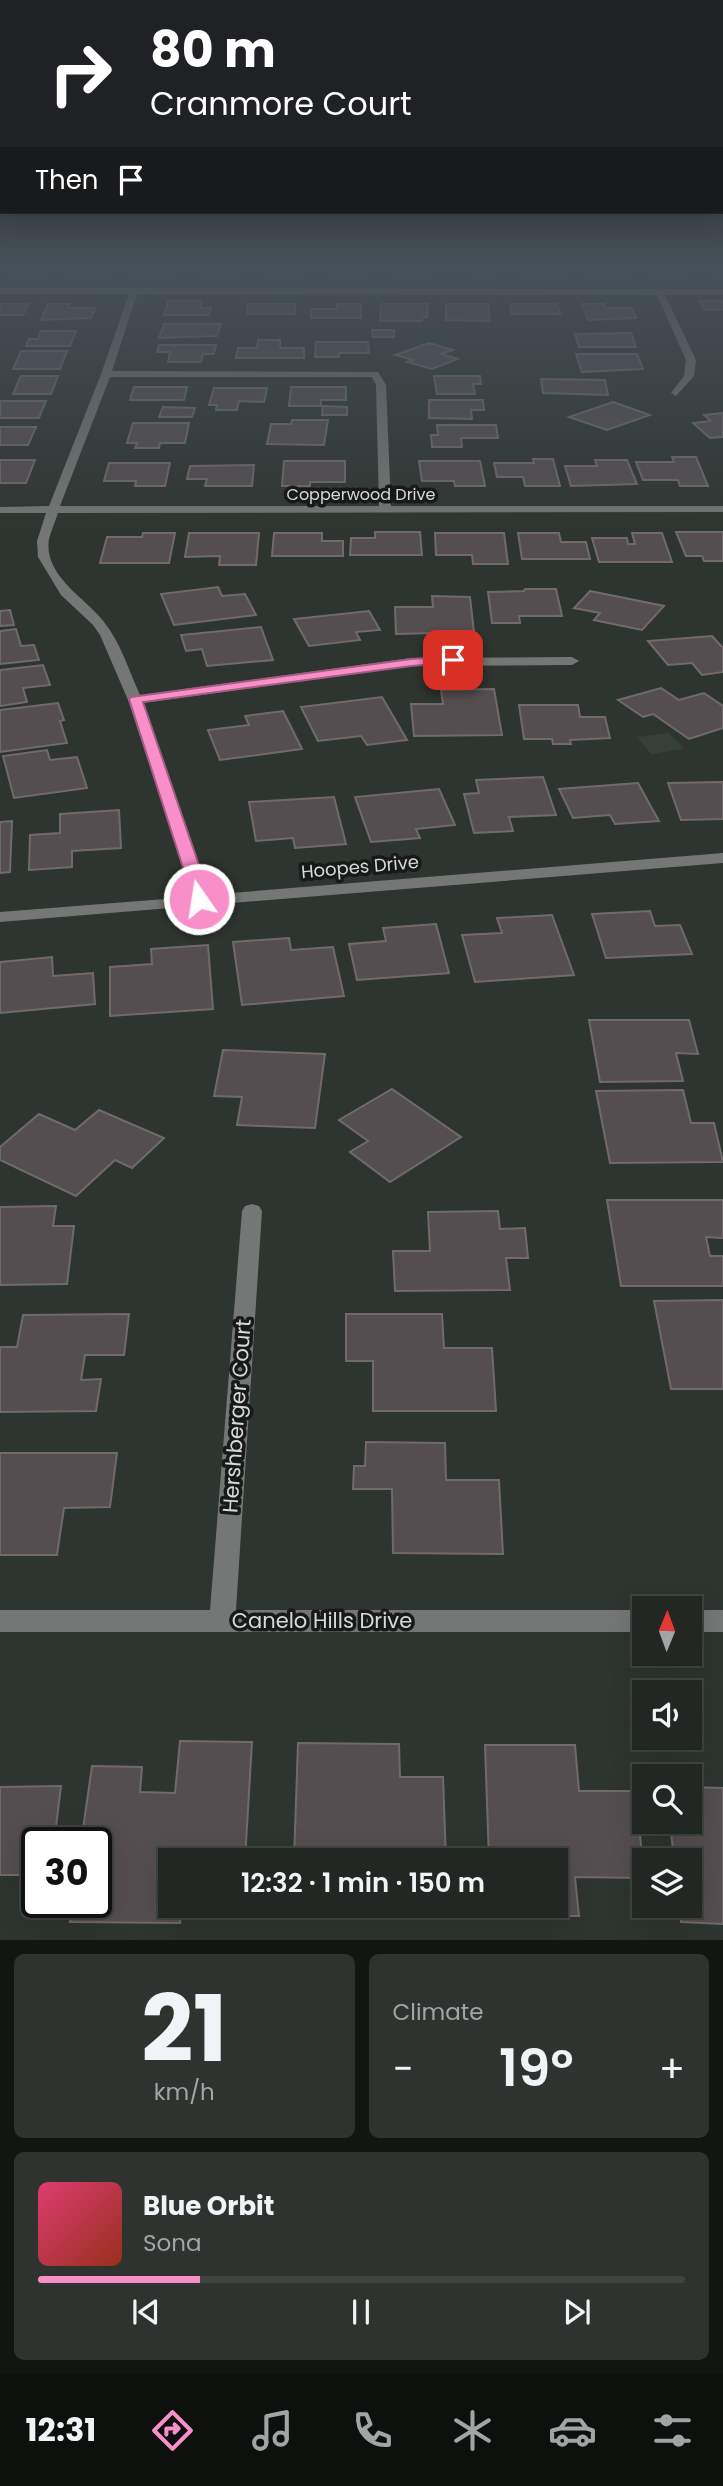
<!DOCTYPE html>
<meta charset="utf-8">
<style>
:root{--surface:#222723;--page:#2e3330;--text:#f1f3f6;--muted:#a2a5a6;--line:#3f4441;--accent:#f98fc9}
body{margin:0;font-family:Poppins,sans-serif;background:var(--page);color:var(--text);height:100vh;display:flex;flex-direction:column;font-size:26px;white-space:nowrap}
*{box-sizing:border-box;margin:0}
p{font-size:23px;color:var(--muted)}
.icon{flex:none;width:38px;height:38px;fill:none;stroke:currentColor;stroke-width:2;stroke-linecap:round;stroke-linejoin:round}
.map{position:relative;height:1940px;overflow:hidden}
.sheet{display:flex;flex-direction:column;gap:14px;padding:14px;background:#131513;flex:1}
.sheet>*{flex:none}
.banner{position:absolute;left:0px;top:0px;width:724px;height:214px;box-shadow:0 7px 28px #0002,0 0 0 2px var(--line);background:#202124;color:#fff;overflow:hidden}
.needle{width:46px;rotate:1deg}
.fabs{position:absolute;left:632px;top:1596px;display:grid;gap:14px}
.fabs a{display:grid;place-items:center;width:70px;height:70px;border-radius:0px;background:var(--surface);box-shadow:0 7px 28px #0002,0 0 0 2px var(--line);font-size:35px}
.speed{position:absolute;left:21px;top:1827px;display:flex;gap:14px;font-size:35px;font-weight:700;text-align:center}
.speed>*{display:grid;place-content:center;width:91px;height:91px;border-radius:50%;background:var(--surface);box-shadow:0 7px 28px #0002,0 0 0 2px var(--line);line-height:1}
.speed .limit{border:4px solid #111;border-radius:10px;background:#fff;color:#111}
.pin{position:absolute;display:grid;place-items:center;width:60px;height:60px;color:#fff;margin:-30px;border-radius:14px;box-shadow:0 4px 10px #0006}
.me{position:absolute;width:77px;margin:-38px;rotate:347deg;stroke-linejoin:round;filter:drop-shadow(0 0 5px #0008)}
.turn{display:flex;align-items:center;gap:24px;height:147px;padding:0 35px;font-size:32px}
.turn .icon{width:91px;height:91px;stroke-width:2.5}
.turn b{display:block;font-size:49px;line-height:60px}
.then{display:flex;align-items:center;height:66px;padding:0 35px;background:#0003;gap:14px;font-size:26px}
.big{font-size:52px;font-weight:600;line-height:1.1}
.sheet .card{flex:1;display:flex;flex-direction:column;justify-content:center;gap:10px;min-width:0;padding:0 24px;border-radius:10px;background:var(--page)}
.sheet .dial{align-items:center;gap:0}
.dial b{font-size:91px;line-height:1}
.song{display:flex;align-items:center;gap:21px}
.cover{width:84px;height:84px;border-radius:10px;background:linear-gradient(135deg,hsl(340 70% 55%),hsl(10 70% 35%))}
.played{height:7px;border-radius:4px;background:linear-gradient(90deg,var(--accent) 25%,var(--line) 25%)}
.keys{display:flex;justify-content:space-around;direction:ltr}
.heat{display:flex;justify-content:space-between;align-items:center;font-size:38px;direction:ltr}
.sheet .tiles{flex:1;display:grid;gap:14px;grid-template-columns:1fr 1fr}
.card:last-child{grid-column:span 2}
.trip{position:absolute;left:158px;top:1848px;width:410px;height:70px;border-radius:0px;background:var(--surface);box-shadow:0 7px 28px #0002,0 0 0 2px var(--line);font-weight:600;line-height:70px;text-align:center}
.tabs{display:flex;height:112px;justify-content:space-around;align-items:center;background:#0e100e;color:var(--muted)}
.tabs .icon{width:49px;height:49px}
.tabs .active{color:var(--accent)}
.tabs b{font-size:32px;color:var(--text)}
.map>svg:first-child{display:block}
.built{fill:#344038}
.building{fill:#554e51;stroke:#716a6d;stroke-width:2}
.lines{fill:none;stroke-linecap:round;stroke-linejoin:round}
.minor{fill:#747775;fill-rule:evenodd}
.route{fill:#f98fc9;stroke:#a25d83;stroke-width:2}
.labels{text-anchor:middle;stroke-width:7;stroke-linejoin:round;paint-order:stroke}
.far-street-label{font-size:16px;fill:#d6d9d6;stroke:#181a19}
.street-label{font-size:18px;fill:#d6d9d6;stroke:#181a19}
.near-street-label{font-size:21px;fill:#d6d9d6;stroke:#181a19}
</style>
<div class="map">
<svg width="723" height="1940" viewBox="0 0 723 1940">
<rect width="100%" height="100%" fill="#2e342f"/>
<polygon class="built" points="669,733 685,749 651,754 637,737"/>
<g class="building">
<polygon points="31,266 54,266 49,277 5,277 9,269 30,269"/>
<polygon points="202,266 243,266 241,277 199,277"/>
<polygon points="265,266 307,266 304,278 262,277"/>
<polygon points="326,266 369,266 369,277 326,278"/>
<polygon points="391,266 429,266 430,278 392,278"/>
<polygon points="469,266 494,266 496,278 471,278"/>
<polygon points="582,266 623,266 628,277 586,277"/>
<polygon points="642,266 676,266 678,270 686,270 689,277 647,277"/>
<polygon points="709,266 723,266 723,277 710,277 706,269 711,269"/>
<polygon points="72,268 117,269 113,278 67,277"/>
<polygon points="136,268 182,269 178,277 131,277"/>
<polygon points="517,269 562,270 563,278 518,277"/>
<polygon points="168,301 202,301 200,308 211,308 209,315 164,315"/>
<polygon points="700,301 723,301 723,310 705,310"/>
<polygon points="0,304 28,304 23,315 0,315"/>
<polygon points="48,304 70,304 68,308 95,308 91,318 41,320"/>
<polygon points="248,304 295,304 295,314 247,314"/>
<polygon points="337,304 361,304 361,318 311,318 311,309 337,309"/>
<polygon points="381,304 428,304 427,317 422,317 422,321 380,321"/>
<polygon points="446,304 488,304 490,321 446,320"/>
<polygon points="510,304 557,304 560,314 512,314"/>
<polygon points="582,304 604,304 605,308 632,308 636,318 588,320"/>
<polygon points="164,324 221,324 217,336 159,338"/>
<polygon points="372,330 394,330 394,337 373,337"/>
<polygon points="41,331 76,331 70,346 26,346 29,339 38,339"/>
<polygon points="631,333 636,347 579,347 575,334"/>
<polygon points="258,340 280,340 280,348 304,348 304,358 236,358 238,348 257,348"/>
<polygon points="316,342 368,342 369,353 339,353 339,357 315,357"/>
<polygon points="429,343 453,350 441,354 458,359 432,369 407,362 413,360 395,355"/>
<polygon points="159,345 216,345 214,354 203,354 201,362 168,362 170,352 157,352"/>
<polygon points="21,351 67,351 60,369 13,369"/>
<polygon points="576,354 637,354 643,369 582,372"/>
<polygon points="21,376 58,376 51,394 13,394"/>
<polygon points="434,376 480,376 481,384 473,384 475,394 437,394"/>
<polygon points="541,379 605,380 608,395 543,393"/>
<polygon points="134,387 187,387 184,400 130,400"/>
<polygon points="291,387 346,387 346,400 321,400 321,406 289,406"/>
<polygon points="214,388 267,388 264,402 239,401 237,410 216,410 217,405 209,405"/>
<polygon points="429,400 483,400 484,410 471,410 472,419 429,418"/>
<polygon points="0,401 46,401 39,418 0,418"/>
<polygon points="613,402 650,415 607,430 569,417"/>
<polygon points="323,406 347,407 347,415 322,415"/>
<polygon points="163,407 195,408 192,417 159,417"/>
<polygon points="723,413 723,437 710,438 693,423 711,421 704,415"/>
<polygon points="292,420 328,420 324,445 267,444 271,424 291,424"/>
<polygon points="133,423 189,423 185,443 160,443 159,448 135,448 137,443 127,443"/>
<polygon points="437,425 496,425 498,438 461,438 462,447 432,447 431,435 438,435"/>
<polygon points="0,427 36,427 28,445 0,445"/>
<polygon points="672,457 696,457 708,486 680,486 678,480 643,480 636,462 674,462"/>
<polygon points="533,459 553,459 560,486 525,486 523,477 497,477 494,463 534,463"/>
<polygon points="0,460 35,460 26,483 0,483"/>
<polygon points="595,460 627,460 637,484 571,486 565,466 597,466"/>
<polygon points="284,461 345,461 345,482 310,482 310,486 282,486"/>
<polygon points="419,461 480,461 485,486 455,486 454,481 422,481"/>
<polygon points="109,463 170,463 165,486 135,486 136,481 104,481"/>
<polygon points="254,465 252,486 205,486 207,479 187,479 190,466"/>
<polygon points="375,532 420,532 422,555 350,555 351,538 375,538"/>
<polygon points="676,532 723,532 723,561 704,561 702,556 686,556"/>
<polygon points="143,533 175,533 169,563 100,563 107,537 142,537"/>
<polygon points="189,533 259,533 256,565 219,565 220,556 185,557"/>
<polygon points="274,533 322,533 322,541 343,541 343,556 272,556"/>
<polygon points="435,533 504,533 508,564 473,564 472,555 436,555"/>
<polygon points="518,533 559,533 561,542 586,542 590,559 522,559"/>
<polygon points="632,533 662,533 672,562 599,562 592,538 627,538 628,544 635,544"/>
<polygon points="218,587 222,596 245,594 256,615 174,625 161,594"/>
<polygon points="525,589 556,589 562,616 519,616 520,623 492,623 488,592 524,591"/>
<polygon points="590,591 664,606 642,630 594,620 600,613 574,608"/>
<polygon points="432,596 470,597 474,632 396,634 395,607 433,607"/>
<polygon points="10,610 14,625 0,626 0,611"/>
<polygon points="369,611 380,630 356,632 360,640 309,646 294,619"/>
<polygon points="261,627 273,660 207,666 202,649 186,651 181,635"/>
<polygon points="16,629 21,646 34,645 39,660 0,664 0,631"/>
<polygon points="712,636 723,648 723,672 702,675 692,663 668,665 648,641"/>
<polygon points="43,665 50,685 23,688 27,702 0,706 0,670"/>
<polygon points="661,688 679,700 704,693 723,706 723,728 689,739 653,714 643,717 618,700"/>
<polygon points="494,689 502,735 414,736 411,704 443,704 441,690"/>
<polygon points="382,697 407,740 367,745 361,736 318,741 301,707"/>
<polygon points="58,703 64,720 60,721 67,743 0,752 0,710"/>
<polygon points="519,705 578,705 580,717 605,717 610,738 570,740 571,744 553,744 552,739 524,739"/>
<polygon points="283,711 302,749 220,760 208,730 249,725 245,716"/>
<polygon points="47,750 50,760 77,757 87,788 14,798 3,756"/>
<polygon points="543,777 556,815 509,817 513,831 474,833 464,794 479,793 476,780"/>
<polygon points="723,782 723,819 681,820 668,783"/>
<polygon points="638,783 659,821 615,824 610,815 573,818 559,789"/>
<polygon points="439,789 455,825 416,829 420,838 371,842 355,797"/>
<polygon points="334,797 346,844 295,848 293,838 256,841 249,802"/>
<polygon points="119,810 121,848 72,851 72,867 29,870 30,835 60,833 60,814"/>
<polygon points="12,821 10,872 0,873 0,822"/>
<polygon points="650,911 655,926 680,925 692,954 606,958 592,914"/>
<polygon points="552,915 574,975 475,982 462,935 502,933 497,918"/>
<polygon points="436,924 449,973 357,980 349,944 386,941 383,928"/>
<polygon points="289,938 291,950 333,947 344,996 242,1005 233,942"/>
<polygon points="208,945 213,1009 110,1016 110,967 152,964 151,949"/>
<polygon points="52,957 53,976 93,973 95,1004 0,1013 0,962"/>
<polygon points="589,1020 689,1020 698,1054 676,1053 683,1081 600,1082"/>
<polygon points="223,1050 325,1054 315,1128 237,1125 242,1097 214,1096"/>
<polygon points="392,1089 461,1137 390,1182 350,1152 368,1141 339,1120"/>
<polygon points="683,1090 691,1123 714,1123 723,1162 610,1163 596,1091"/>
<polygon points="99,1110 164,1138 132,1168 115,1160 76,1196 0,1160 0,1147 39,1114 75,1130"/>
<polygon points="607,1200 723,1200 723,1238 706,1237 710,1256 723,1256 723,1286 621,1286"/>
<polygon points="56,1206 53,1226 74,1226 67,1284 0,1285 0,1207"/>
<polygon points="498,1211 500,1229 525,1228 528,1258 506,1258 510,1290 395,1291 393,1251 430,1251 428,1212"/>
<polygon points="723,1300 723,1389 671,1389 654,1301"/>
<polygon points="129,1314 124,1355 85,1355 81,1380 101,1379 96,1411 0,1412 0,1347 17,1347 23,1315"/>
<polygon points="346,1314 442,1314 444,1348 492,1348 496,1411 373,1411 373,1361 346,1361"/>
<polygon points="366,1442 445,1443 446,1480 499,1480 503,1554 393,1553 392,1489 353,1489 354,1466 365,1466"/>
<polygon points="0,1453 117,1453 110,1507 64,1508 57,1555 0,1555"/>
<polygon points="180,1741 252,1742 245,1860 170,1860 170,1906 182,1906 180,1923 70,1922 72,1902 96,1902 96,1843 81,1843 92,1766 142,1767 140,1792 175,1793"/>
<polygon points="298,1743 399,1744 400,1777 443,1777 446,1860 294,1860"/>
<polygon points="485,1745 575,1745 579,1791 636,1791 644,1878 575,1877 579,1916 492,1916 491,1906 555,1906 555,1860 489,1860"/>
<polygon points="61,1786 54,1843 37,1843 37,1875 0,1875 0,1787"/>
<polygon points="690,1787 723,1788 723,1924 681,1922 679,1906 690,1906 690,1860 674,1860 670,1822 690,1822"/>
</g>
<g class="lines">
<g class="minor">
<path d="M0,288L723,289V295H665L696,360L694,376L676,396L671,393L684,376L686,360L657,295L137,294L112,371L378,372L386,385L391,506H723V512L58,513C55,522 51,531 49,539C43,576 86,598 104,622C121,643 129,671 140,695L411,658L572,657L579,661L572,665L411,666L143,703L200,868L206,895L723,853V863L0,922V912L190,897L184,868L128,700L100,635L93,625L61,595L38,557L37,541L46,513H0V507L49,506L101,374L129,294H0ZM110,377H372L376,385L379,506H60Z"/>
<polygon points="252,1204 259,1206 262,1211 236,1610 644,1610 644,1632 0,1632 0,1610 210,1610 242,1211 245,1206"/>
<rect x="690" y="1610" width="33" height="22"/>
</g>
</g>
<linearGradient id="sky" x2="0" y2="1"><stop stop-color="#191d1a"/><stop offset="0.5" stop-color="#465058"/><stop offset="1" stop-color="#465058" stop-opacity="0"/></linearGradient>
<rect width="723" height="537" fill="url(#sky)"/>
<polygon class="route" points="453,656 458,657 458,662 411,666 143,702 200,868 207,899 199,903 194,902 129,699 131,697 411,659"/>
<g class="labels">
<g class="far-street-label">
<text x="361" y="500">Copperwood Drive</text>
</g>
<g class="street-label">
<text transform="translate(360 867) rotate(-5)" y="6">Hoopes Drive</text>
</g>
<g class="near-street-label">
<text transform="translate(237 1416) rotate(-86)" y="7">Hershberger Court</text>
<text x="322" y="1628">Canelo Hills Drive</text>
</g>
</g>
</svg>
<div class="fabs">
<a><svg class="needle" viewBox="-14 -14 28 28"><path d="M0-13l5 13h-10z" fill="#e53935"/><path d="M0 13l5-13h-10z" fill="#a2a5a6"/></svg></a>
<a><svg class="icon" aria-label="sound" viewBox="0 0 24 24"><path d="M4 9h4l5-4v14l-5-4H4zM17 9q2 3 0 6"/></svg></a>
<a><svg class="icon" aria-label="search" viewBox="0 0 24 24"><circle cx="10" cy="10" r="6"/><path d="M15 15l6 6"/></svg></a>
<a><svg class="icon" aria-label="layers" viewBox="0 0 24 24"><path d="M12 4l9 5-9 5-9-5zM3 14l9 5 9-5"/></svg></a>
</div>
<div class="speed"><div class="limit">30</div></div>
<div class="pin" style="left:453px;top:660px;background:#d93025"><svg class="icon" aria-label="arrive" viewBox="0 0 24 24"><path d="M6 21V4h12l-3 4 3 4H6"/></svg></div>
<svg class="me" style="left:199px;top:899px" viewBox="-20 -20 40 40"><circle r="17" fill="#f98fc9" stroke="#fff" stroke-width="3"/><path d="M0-11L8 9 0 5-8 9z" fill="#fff"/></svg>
<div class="trip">12:32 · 1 min · 150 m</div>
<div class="banner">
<div class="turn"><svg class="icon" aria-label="right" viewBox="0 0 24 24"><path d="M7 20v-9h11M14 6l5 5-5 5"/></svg><div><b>80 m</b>Cranmore Court</div></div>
<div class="then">Then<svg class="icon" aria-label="arrive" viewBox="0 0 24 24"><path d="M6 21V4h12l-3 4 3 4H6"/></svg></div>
</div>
</div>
<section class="sheet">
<div class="tiles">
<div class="card dial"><b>21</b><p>km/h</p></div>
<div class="card"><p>Climate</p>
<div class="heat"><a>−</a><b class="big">19°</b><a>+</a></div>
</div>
<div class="card">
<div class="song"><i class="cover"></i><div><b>Blue Orbit</b><p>Sona</p></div></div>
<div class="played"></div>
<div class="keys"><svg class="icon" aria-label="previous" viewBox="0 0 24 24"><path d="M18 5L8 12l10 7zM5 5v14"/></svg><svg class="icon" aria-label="pause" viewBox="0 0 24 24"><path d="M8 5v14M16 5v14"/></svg><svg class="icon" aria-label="next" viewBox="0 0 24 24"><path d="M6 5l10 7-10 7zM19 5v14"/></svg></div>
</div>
</div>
</section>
<nav class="tabs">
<b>12:31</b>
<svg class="icon active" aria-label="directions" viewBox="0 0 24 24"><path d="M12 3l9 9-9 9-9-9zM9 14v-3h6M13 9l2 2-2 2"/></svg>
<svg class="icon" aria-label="music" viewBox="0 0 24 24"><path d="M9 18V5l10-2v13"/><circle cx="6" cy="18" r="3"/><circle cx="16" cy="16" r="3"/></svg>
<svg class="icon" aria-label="phone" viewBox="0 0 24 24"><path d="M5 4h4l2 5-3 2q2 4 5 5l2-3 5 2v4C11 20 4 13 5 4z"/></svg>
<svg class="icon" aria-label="climate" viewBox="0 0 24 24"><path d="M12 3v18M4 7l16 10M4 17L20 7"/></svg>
<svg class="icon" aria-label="car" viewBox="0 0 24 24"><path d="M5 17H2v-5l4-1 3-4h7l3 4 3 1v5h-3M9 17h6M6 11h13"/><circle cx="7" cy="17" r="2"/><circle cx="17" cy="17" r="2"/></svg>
<svg class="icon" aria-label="filters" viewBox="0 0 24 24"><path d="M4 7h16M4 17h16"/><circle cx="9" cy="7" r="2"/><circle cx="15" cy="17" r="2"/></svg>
</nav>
